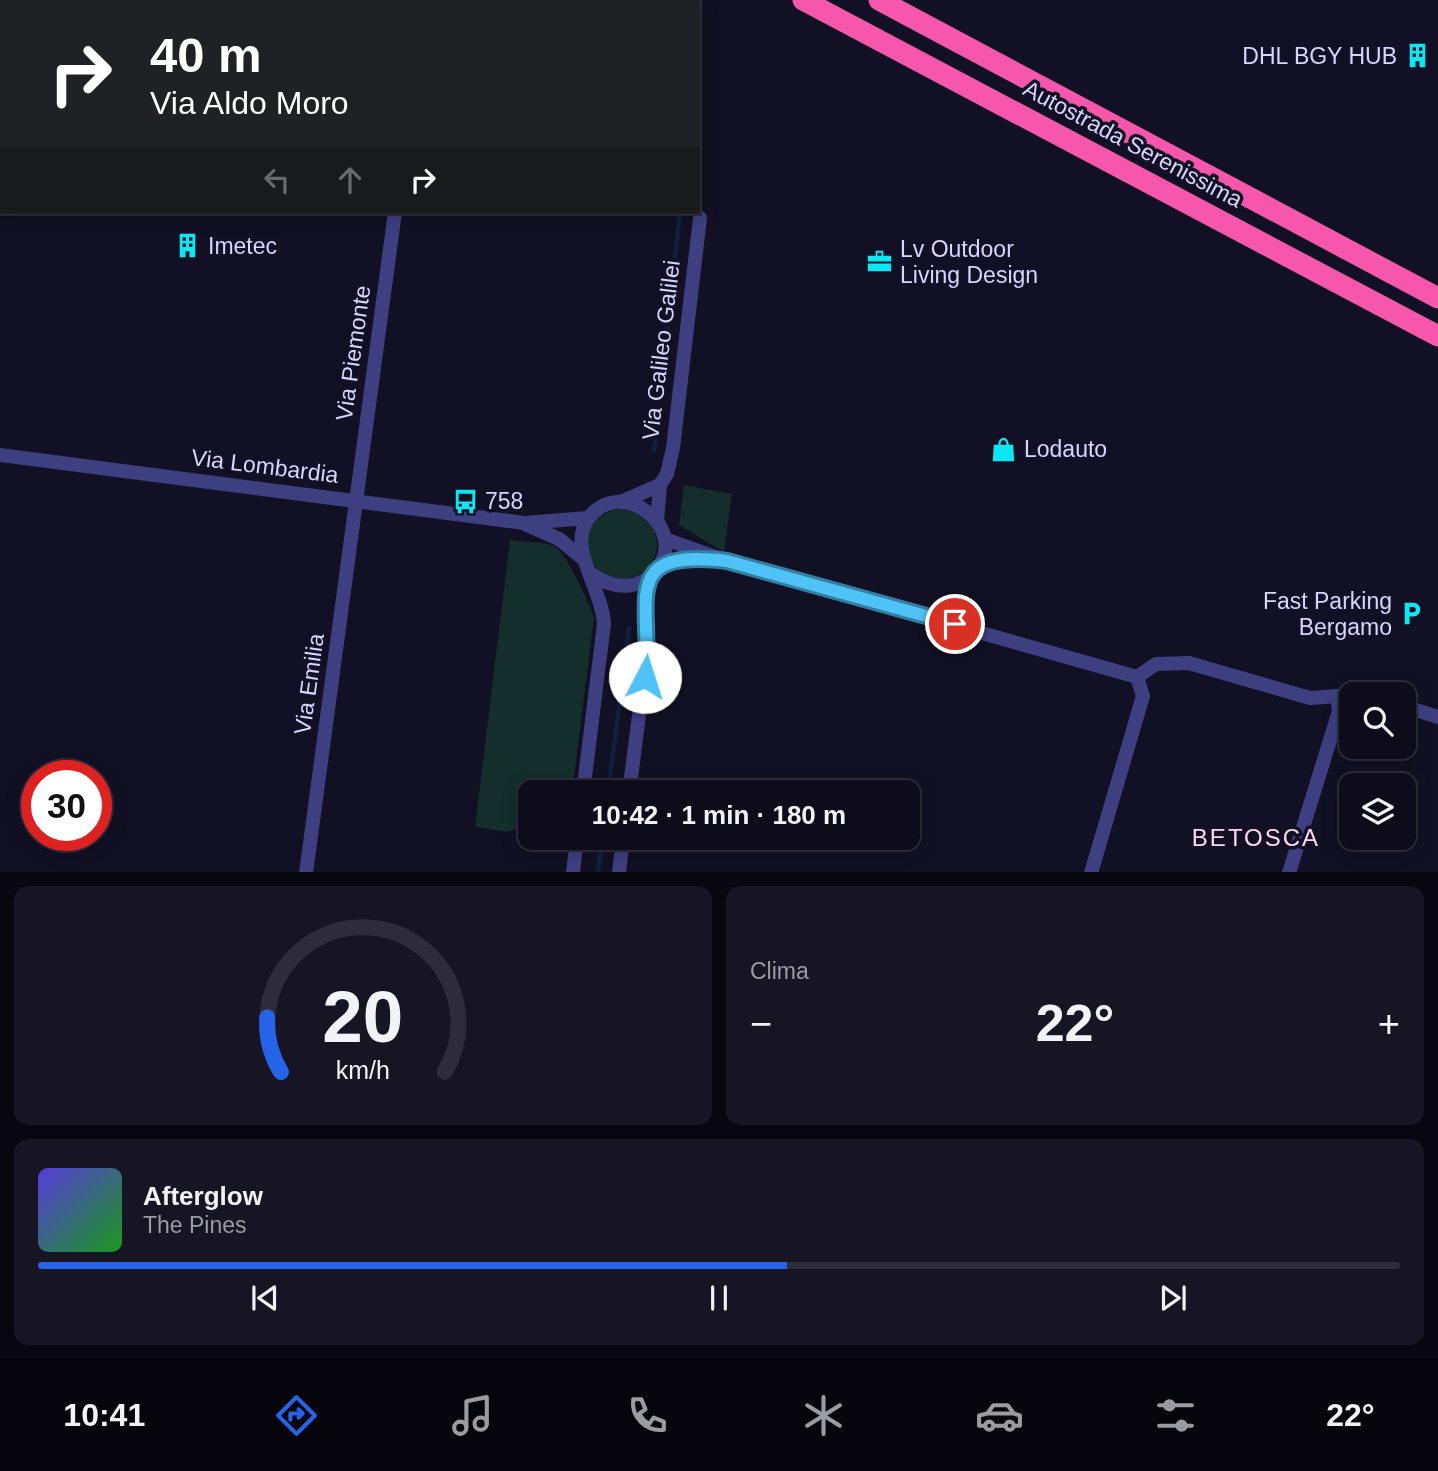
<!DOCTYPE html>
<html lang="it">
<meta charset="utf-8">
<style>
:root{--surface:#0e0c1b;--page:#171524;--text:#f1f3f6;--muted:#9b9ba3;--line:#2e2c3a;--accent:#2563eb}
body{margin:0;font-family:Helvetica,sans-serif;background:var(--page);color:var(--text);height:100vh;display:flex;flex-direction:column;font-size:26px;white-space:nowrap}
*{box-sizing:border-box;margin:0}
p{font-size:23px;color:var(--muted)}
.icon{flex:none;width:38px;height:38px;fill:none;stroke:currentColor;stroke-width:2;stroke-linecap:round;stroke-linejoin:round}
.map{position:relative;height:872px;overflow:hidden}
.side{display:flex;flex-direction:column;gap:14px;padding:14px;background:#08070f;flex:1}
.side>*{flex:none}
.top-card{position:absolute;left:0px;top:0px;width:700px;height:214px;box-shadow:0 4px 18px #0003,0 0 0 2px var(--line);background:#202124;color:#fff;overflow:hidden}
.fabs{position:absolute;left:1339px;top:682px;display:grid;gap:14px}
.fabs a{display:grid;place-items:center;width:77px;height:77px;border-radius:14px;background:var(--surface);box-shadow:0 4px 18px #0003,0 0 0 2px var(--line);font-size:35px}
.speed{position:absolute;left:21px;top:760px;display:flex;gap:14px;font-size:35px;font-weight:700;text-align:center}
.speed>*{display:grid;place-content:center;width:91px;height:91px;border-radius:50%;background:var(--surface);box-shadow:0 4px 18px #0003,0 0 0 2px var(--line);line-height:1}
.speed .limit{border:10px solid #d22;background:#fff;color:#111}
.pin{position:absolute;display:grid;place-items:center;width:60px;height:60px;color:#fff;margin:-30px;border:4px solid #fff;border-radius:50%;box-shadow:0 2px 7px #0007}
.me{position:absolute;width:77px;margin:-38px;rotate:5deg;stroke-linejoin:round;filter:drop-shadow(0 0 5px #0008)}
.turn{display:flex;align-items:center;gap:24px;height:147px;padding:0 35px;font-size:32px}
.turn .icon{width:91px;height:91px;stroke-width:2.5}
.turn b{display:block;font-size:49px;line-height:60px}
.lanes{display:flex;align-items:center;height:66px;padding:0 35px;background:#0003;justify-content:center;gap:35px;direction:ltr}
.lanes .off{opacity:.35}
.big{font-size:52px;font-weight:700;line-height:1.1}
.side .widget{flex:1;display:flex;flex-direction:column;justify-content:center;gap:10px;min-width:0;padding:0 24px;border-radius:14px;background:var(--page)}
.side .dial{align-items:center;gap:0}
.dial svg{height:182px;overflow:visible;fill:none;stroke:var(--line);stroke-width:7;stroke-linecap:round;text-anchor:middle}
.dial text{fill:var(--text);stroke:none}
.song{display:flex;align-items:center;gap:21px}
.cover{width:84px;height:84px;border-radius:10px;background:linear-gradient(135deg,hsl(250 70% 55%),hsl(120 70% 35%))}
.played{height:7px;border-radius:4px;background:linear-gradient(90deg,var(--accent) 55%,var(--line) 55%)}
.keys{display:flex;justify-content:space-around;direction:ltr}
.heat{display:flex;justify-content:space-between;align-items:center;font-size:38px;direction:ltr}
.side .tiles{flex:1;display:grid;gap:14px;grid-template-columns:1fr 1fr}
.widget:last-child{grid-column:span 2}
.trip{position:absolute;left:518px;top:780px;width:402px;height:70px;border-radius:14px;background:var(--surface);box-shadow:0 4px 18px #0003,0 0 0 2px var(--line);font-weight:700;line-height:70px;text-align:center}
.menu{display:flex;height:112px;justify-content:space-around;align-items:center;background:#06050b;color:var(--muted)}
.menu .icon{width:49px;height:49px}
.menu .on{color:var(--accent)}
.menu b{font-size:32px;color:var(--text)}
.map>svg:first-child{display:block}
.green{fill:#132e2b}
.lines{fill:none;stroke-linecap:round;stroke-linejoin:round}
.stream{stroke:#0d2240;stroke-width:4.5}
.minor{stroke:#3e3f81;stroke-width:14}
.motorway{stroke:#f657ac;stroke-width:21}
.route-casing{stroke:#337fa1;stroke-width:18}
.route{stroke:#4fc3f7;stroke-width:12}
.labels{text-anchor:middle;stroke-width:7;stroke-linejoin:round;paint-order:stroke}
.poi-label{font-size:23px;fill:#d8d5fd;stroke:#121024;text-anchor:start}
.street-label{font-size:23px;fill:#d8d5fd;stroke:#121024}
.neighbourhood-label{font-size:24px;letter-spacing:2px;fill:#fdd7f1;stroke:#121024}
</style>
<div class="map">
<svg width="1438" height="873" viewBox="0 0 1438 873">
<rect width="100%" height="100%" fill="#121024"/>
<g class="green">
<polygon points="684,485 732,494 724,552 679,525"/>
<circle cx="622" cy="544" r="35"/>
<path d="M510,540C523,542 543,541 554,546C566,552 590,604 594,618L572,793H530V825L507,832L475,827Z"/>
</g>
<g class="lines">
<g class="stream">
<polyline points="684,0 685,2"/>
<polyline points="660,397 680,212"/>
<polyline points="654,450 657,425"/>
<polyline points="608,793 629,628"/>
<polyline points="598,873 602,838"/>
</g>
<g class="minor">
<polyline points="254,0 257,2"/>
<polyline points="655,0 657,2"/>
<polyline points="0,455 524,523 588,518"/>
<polyline points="623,501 660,485"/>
<polyline points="657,521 660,485 667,474 673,448 700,218"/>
<polyline points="525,524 559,539 581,557"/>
<polyline points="665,539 727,561 1137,677"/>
<polyline points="658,568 692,557 705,558"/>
<polyline points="1137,677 1156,664 1189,663 1310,698 1351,695"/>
<polyline points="1404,706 1438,717"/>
<path d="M583,793L604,624C602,587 567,549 588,519C619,474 690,527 657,569C640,591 613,590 592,574"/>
<polyline points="629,793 647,653 644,601 648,579"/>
<polyline points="306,873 395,212"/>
<polyline points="573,873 577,838"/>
<polyline points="619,873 623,838"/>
<polyline points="1091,873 1143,696 1137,677"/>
<polyline points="1289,873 1339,711 1337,696"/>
</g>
<g class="motorway">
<polyline points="803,0 1438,336"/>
<polyline points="879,0 1438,298"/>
</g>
</g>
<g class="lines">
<defs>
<path id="route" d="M645,677C654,602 616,548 727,561L955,624"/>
</defs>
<use href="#route" class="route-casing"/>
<use href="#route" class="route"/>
</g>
<defs>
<symbol id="building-bare" viewBox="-9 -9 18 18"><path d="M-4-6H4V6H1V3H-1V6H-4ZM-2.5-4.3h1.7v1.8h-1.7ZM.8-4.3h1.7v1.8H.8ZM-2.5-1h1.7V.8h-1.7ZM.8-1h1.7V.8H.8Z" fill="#0de7f1" stroke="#121024" stroke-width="2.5" paint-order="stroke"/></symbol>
<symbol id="office-bare" viewBox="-9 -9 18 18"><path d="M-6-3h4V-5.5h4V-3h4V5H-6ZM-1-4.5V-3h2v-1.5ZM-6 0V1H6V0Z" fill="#0de7f1" stroke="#121024" stroke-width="2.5" paint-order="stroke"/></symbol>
<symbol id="shop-bare" viewBox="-9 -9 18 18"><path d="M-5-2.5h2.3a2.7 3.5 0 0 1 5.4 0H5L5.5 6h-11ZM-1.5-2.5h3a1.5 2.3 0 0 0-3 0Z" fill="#0de7f1" stroke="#121024" stroke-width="2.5" paint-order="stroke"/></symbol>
<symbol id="bus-bare" viewBox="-9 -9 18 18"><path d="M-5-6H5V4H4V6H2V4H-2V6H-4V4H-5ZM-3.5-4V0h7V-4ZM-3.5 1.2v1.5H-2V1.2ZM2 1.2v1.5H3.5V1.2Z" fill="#0de7f1" stroke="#121024" stroke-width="2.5" paint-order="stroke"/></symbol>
<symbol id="parking-bare" viewBox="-9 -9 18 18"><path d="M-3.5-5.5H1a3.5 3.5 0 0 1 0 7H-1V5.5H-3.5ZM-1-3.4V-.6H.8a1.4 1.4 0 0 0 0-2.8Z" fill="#0de7f1" stroke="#121024" stroke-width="2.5" paint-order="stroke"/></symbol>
</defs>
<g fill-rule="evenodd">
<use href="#building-bare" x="1400" y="38" width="35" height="35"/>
<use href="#building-bare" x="170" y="228" width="35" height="35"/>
<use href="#office-bare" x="862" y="244" width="35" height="35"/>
<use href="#shop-bare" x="986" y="432" width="35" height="35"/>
<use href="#bus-bare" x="448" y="484" width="35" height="35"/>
<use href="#parking-bare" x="1394" y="596" width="35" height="35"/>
</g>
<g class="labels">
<g class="poi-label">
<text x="1397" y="64" text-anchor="end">DHL BGY HUB</text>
<text x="208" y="254">Imetec</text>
<text x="900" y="257">Lv Outdoor<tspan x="900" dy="26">Living Design</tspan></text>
<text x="1024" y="457">Lodauto</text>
<text x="485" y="509">758</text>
<text x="1392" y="609" text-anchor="end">Fast Parking<tspan x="1392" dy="26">Bergamo</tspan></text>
</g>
<g class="street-label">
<text transform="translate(1133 144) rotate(28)" y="8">Autostrada Serenissima</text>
<text transform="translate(661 350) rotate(-83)" y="8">Via Galileo Galilei</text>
<text transform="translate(353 353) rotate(-82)" y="8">Via Piemonte</text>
<text transform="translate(265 466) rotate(7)" y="8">Via Lombardia</text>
<text transform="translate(309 684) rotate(-82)" y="8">Via Emilia</text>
</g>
<g class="neighbourhood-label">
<text x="1256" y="846">BETOSCA</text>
</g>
</g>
</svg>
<div class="fabs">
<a><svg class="icon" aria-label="search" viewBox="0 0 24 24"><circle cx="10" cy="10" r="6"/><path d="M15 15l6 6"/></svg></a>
<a><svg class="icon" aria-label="layers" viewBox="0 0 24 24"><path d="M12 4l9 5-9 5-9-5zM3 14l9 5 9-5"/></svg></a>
</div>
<div class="speed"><div class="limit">30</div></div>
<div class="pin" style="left:955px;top:624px;background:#d93025"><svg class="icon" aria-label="arrive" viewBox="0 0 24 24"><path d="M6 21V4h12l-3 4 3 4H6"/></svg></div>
<svg class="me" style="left:645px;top:677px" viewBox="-20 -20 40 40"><circle r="19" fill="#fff"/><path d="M0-13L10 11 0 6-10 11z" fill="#4fc3f7"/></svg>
<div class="trip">10:42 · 1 min · 180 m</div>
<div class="top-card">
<div class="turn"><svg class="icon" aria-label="right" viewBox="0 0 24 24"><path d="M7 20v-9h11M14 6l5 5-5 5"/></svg><div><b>40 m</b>Via Aldo Moro</div></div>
<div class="lanes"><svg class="icon off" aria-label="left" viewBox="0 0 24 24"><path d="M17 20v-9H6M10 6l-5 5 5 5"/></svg><svg class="icon off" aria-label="ahead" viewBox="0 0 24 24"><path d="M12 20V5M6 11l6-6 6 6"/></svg><svg class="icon" aria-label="right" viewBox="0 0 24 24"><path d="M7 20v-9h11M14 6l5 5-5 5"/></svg></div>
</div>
</div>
<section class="side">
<div class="tiles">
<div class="widget dial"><svg viewBox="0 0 100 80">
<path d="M14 69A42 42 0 1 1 86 69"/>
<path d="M14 69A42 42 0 0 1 8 45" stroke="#2563eb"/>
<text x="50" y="56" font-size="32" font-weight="700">20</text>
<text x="50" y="72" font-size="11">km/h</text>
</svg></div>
<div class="widget"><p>Clima</p>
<div class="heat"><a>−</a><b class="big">22°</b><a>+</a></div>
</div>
<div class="widget">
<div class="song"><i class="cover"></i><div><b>Afterglow</b><p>The Pines</p></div></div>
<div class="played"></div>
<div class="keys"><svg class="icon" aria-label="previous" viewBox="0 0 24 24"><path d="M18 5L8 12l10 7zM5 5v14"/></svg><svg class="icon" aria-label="pause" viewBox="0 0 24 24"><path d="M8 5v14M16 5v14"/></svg><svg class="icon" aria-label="next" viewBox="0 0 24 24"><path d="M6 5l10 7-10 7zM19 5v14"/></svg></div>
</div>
</div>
</section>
<nav class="menu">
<b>10:41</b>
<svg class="icon on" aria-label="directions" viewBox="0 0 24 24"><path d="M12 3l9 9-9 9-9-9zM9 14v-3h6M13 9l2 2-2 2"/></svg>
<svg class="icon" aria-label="music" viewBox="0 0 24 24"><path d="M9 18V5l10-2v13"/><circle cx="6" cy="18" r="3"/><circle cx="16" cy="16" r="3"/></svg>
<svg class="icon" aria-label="phone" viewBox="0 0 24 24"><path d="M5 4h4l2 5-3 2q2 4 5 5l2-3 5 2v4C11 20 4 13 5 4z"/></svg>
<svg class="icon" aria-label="climate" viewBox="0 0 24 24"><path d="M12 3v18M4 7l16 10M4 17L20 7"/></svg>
<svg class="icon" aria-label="car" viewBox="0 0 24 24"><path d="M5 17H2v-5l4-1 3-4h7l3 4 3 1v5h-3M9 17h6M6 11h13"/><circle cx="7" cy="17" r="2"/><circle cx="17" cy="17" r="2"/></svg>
<svg class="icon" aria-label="filters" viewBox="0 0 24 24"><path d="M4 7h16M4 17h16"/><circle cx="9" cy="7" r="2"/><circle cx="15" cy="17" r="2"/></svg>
<b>22°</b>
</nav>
